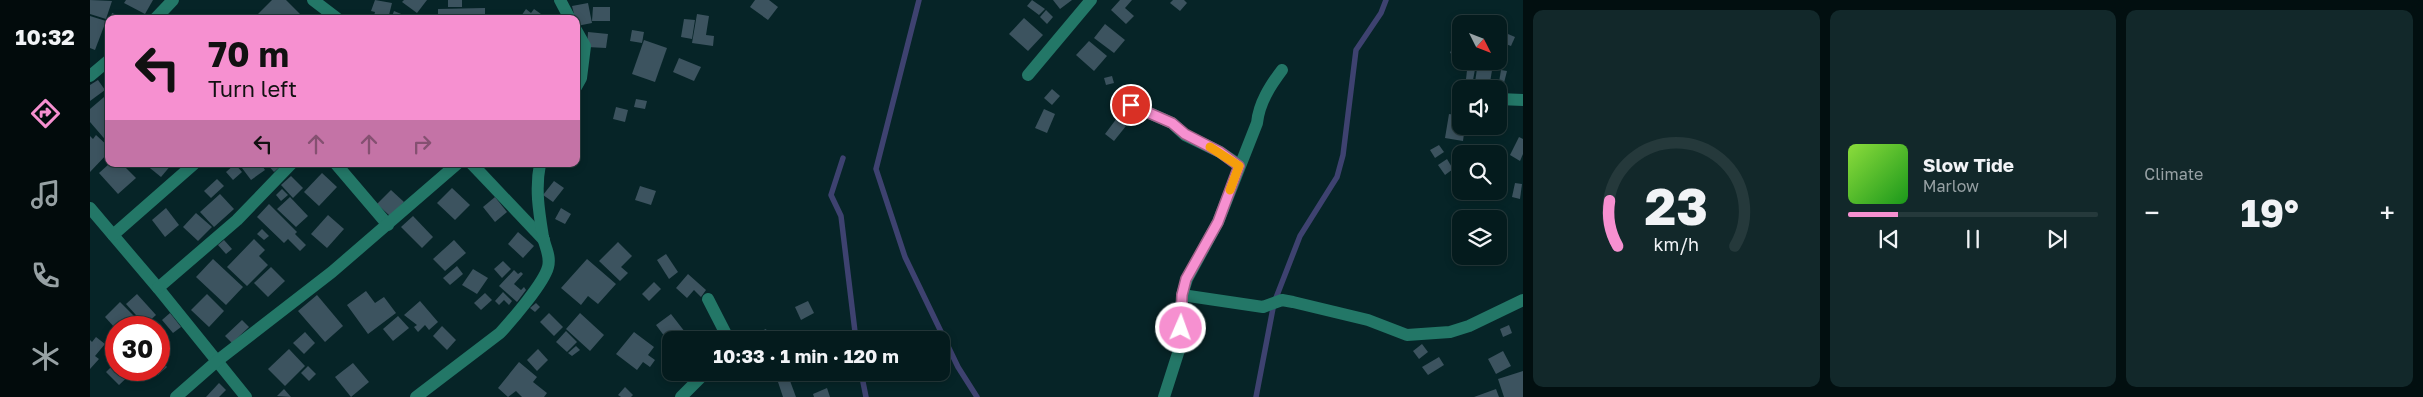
<!DOCTYPE html>
<meta charset="utf-8">
<style>
:root{--surface:#041b1d;--page:#12282a;--text:#f1f3f6;--muted:#97a1a4;--line:#25393b;--accent:#f690d0}
body{margin:0;font-family:"Golos Text",sans-serif;background:var(--page);color:var(--text);height:100vh;display:flex;flex-direction:column;font-size:19px;white-space:nowrap}
*{box-sizing:border-box;margin:0}
p{font-size:16px;color:var(--muted)}
.icon{flex:none;width:28px;height:28px;fill:none;stroke:currentColor;stroke-width:2;stroke-linecap:round;stroke-linejoin:round}
.map{position:relative;flex:1;overflow:hidden}
.side{display:flex;flex-direction:column;gap:10px;padding:10px;background:#020f10;width:900px}
.side>*{flex:none}
.guide{position:absolute;left:15px;top:15px;width:475px;height:152px;border-radius:10px;box-shadow:0 2px 8px #0003,0 0 0 1px var(--line);background:#f690d0;color:#111;overflow:hidden}
.needle{width:32px;rotate:132deg}
.fabs{position:absolute;left:1362px;top:15px;display:grid;gap:10px}
.fabs a{display:grid;place-items:center;width:55px;height:55px;border-radius:10px;background:var(--surface);box-shadow:0 2px 8px #0003,0 0 0 1px var(--line);font-size:25px}
.speed{position:absolute;left:15px;top:316px;display:flex;gap:10px;font-size:25px;font-weight:700;text-align:center}
.speed>*{display:grid;place-content:center;width:65px;height:65px;border-radius:50%;background:var(--surface);box-shadow:0 2px 8px #0003,0 0 0 1px var(--line);line-height:1}
.speed .limit{border:8px solid #d22;background:#fff;color:#111}
.pin{position:absolute;display:grid;place-items:center;width:42px;height:42px;color:#fff;margin:-21px;border:2px solid #fff;border-radius:50%;box-shadow:0 1px 5px #0007}
.me{position:absolute;width:55px;margin:-28px;rotate:2deg;stroke-linejoin:round;filter:drop-shadow(0 0 4px #0008)}
.turn{display:flex;align-items:center;gap:18px;height:105px;padding:0 20px;font-size:22px}
.turn .icon{width:65px;height:65px;stroke-width:2.5}
.turn b{display:block;font-size:35px;line-height:42px}
.lanes{display:flex;align-items:center;height:48px;padding:0 20px;background:#0003;justify-content:center;gap:25px;direction:ltr}
.lanes .off{opacity:.35}
.big{font-size:38px;font-weight:700;line-height:1.1}
.side .widget{flex:1;display:flex;flex-direction:column;justify-content:center;gap:8px;min-width:0;padding:0 18px;border-radius:10px;background:var(--page)}
.side .dial{align-items:center;gap:0}
.dial svg{height:130px;overflow:visible;fill:none;stroke:var(--line);stroke-width:7;stroke-linecap:round;text-anchor:middle}
.dial text{fill:var(--text);stroke:none}
.song{display:flex;align-items:center;gap:15px}
.cover{width:60px;height:60px;border-radius:8px;background:linear-gradient(135deg,hsl(90 70% 55%),hsl(120 70% 35%))}
.played{height:5px;border-radius:2px;background:linear-gradient(90deg,var(--accent) 20%,var(--line) 20%)}
.keys{display:flex;justify-content:space-around;direction:ltr}
.heat{display:flex;justify-content:space-between;align-items:center;font-size:28px;direction:ltr}
.side .tiles{flex:1;display:grid;gap:10px;grid-template-columns:repeat(3,1fr)}
.trip{position:absolute;left:572px;top:331px;width:288px;height:50px;border-radius:10px;background:var(--surface);box-shadow:0 2px 8px #0003,0 0 0 1px var(--line);font-weight:700;line-height:50px;text-align:center}
main{display:flex;flex:1;min-height:0}
.menu{display:flex;flex-direction:column;width:90px;justify-content:space-around;align-items:center;background:#020b0c;color:var(--muted)}
.menu .icon{width:35px;height:35px}
.menu .current{color:var(--accent)}
.menu b{font-size:22px;color:var(--text)}
.map>svg:first-child{display:block}
.lines{fill:none;stroke-linecap:round;stroke-linejoin:round}
.stream{stroke:#3e4270;stroke-width:5.5}
.building{fill:#3c535f}
.minor{stroke:#237767;stroke-width:12}
.route-casing{stroke:#a05e87;stroke-width:12}
.route{stroke:#f690d0;stroke-width:9}
.slow{stroke:#f59e0b;stroke-width:9}
</style>
<main>
<nav class="menu">
<b>10:32</b>
<svg class="icon current" aria-label="directions" viewBox="0 0 24 24"><path d="M12 3l9 9-9 9-9-9zM9 14v-3h6M13 9l2 2-2 2"/></svg>
<svg class="icon" aria-label="music" viewBox="0 0 24 24"><path d="M9 18V5l10-2v13"/><circle cx="6" cy="18" r="3"/><circle cx="16" cy="16" r="3"/></svg>
<svg class="icon" aria-label="phone" viewBox="0 0 24 24"><path d="M5 4h4l2 5-3 2q2 4 5 5l2-3 5 2v4C11 20 4 13 5 4z"/></svg>
<svg class="icon" aria-label="climate" viewBox="0 0 24 24"><path d="M12 3v18M4 7l16 10M4 17L20 7"/></svg>
</nav>
<div class="map">
<svg width="1433" height="397" viewBox="0 0 1433 397">
<rect width="100%" height="100%" fill="#062427"/>
<g class="lines">
<g class="stream">
<polyline points="829,0 786,169 815,257 868,367 887,397"/>
<polyline points="753,158 741,195 751,216 766,340"/>
<polyline points="771,372 776,397"/>
<polyline points="1166,397 1184,303 1210,236 1247,177 1253,155 1266,50 1291,13 1296,0"/>
</g>
</g>
<g class="building">
<polygon points="0,0 22,1 16,19 0,14"/>
<polygon points="36,0 63,0 55,14 34,3"/>
<polygon points="182,0 196,0 210,14 205,19 163,19"/>
<polygon points="285,0 302,3 298,19 283,19 285,12 281,11"/>
<polygon points="314,0 337,0 327,13 312,2"/>
<rect x="358" y="0" width="14" height="7"/>
<polygon points="665,0 679,0 688,7 678,20 660,7"/>
<polygon points="942,0 955,9 949,15 937,6"/>
<polygon points="963,0 982,0 970,9"/>
<polygon points="1030,0 1042,0 1035,8 1044,16 1036,24 1021,10"/>
<polygon points="1083,0 1094,0 1097,3 1090,11 1080,3"/>
<polygon points="498,3 502,23 487,26 482,6"/>
<polygon points="503,7 520,7 520,21 502,21"/>
<polygon points="395,8 395,19 348,19 348,9"/>
<polygon points="436,9 441,13 444,9 458,19 429,19"/>
<polygon points="956,10 963,17 957,24 950,17"/>
<polygon points="304,11 316,16 315,19 301,19"/>
<polygon points="22,13 37,19 21,19"/>
<polygon points="607,14 619,16 616,35 624,36 623,46 602,43"/>
<polygon points="0,16 16,21 5,50 0,48"/>
<polygon points="934,18 953,35 938,51 919,34"/>
<polygon points="594,19 605,20 602,39 591,37"/>
<polygon points="1015,24 1035,40 1024,53 1004,38"/>
<polygon points="1371,26 1371,54 1370,57 1360,53"/>
<polygon points="542,30 554,32 552,43 540,41"/>
<polygon points="498,32 518,34 516,48 497,47"/>
<polygon points="1418,34 1425,37 1421,46 1413,43"/>
<polygon points="554,40 577,48 565,82 542,74"/>
<polygon points="999,41 1017,56 1004,71 986,55"/>
<polygon points="589,58 611,67 604,81 583,72"/>
<polygon points="1378,62 1386,64 1383,80 1376,79"/>
<polygon points="1388,62 1403,64 1399,89 1384,89"/>
<polygon points="1411,70 1417,71 1414,83 1409,82"/>
<polygon points="1022,76 1024,83 1016,85 1014,78"/>
<polygon points="8,80 15,90 0,101 0,85"/>
<polygon points="962,89 970,96 962,105 954,98"/>
<polygon points="14,97 19,103 19,144 0,122 0,109"/>
<polygon points="546,99 557,101 555,109 544,107"/>
<polygon points="526,107 538,110 535,122 523,119"/>
<polygon points="954,109 965,114 957,133 945,128"/>
<polygon points="1359,114 1371,116 1371,126 1375,126 1373,141 1355,138"/>
<polygon points="1027,118 1036,126 1024,141 1015,134"/>
<polygon points="1396,126 1408,126 1406,136 1394,134"/>
<polygon points="6,135 19,147 19,152 0,172 0,136 3,139"/>
<polygon points="1429,137 1433,139 1433,154 1430,161 1420,155"/>
<polygon points="1349,145 1354,152 1345,158 1340,150"/>
<polygon points="1357,159 1363,169 1355,175 1348,165"/>
<polygon points="19,164 32,164 46,178 28,194 9,173"/>
<polygon points="55,164 82,164 71,177"/>
<polygon points="145,164 152,172 143,180 136,172"/>
<polygon points="149,164 171,164 175,170 161,180"/>
<polygon points="177,164 193,164 184,172"/>
<polygon points="232,173 247,187 229,206 214,192"/>
<polygon points="201,176 213,188 203,198 191,185"/>
<polygon points="127,179 134,186 121,198 114,191"/>
<polygon points="464,181 474,188 463,202 453,195"/>
<polygon points="1425,183 1432,184 1430,199 1422,197"/>
<polygon points="550,186 566,191 561,205 545,200"/>
<polygon points="362,188 380,205 365,220 347,203"/>
<polygon points="192,189 198,195 191,201 186,195"/>
<polygon points="301,190 314,202 300,216 287,204"/>
<polygon points="130,194 144,209 124,227 110,212"/>
<polygon points="200,197 218,216 206,227 187,209"/>
<polygon points="405,197 417,212 405,222 393,207"/>
<polygon points="179,204 207,232 205,234 216,245 210,251 198,239 194,243 167,217"/>
<polygon points="76,208 89,225 75,237 62,220"/>
<polygon points="471,208 481,214 475,224 465,219"/>
<polygon points="106,213 122,227 108,241 93,227"/>
<polygon points="238,215 254,229 237,248 221,234"/>
<polygon points="323,216 343,237 332,248 311,227"/>
<polygon points="172,229 179,236 174,240 167,234"/>
<polygon points="428,232 444,246 433,258 418,244"/>
<polygon points="164,239 175,250 169,256 178,265 157,286 137,267"/>
<polygon points="134,240 142,249 136,254 128,245"/>
<polygon points="364,240 376,253 355,271 343,259"/>
<polygon points="528,242 542,256 531,267 538,273 530,281 509,261"/>
<polygon points="576,254 588,272 579,279 567,260"/>
<polygon points="123,259 153,287 136,305 106,277"/>
<polygon points="497,259 526,284 508,304 498,296 491,305 471,288"/>
<polygon points="413,261 421,269 412,278 404,269"/>
<polygon points="367,266 373,274 360,285 353,278"/>
<polygon points="181,267 195,281 178,297 164,283"/>
<polygon points="383,269 398,278 387,294 372,285"/>
<polygon points="424,270 428,274 431,272 433,274 424,284 431,290 434,287 436,290 427,302 409,286"/>
<polygon points="598,274 616,290 611,297 604,290 597,298 586,288"/>
<polygon points="564,282 571,289 559,301 552,294"/>
<polygon points="276,291 285,303 294,297 306,313 278,334 257,305"/>
<polygon points="413,292 422,301 419,305 414,300 409,305 405,301"/>
<polygon points="395,293 402,300 391,310 384,303"/>
<polygon points="47,294 66,315 55,325 36,304"/>
<polygon points="117,294 134,311 119,327 101,310"/>
<polygon points="227,295 253,326 235,342 208,311"/>
<polygon points="330,301 348,322 339,330 335,325 328,332 324,327 327,325 314,315"/>
<polygon points="718,301 724,313 711,320 705,307"/>
<polygon points="30,302 53,325 51,328 25,328 15,317"/>
<polygon points="446,303 450,307 445,312 440,308"/>
<polygon points="80,313 91,327 83,333 72,320"/>
<polygon points="459,313 473,327 464,336 450,322"/>
<polygon points="490,313 514,335 500,351 476,329"/>
<polygon points="581,314 595,332 585,340 581,340 581,345 566,325"/>
<polygon points="308,316 319,328 303,341 293,329"/>
<polygon points="152,320 159,327 142,343 135,336"/>
<polygon points="1419,325 1422,333 1413,337 1410,329"/>
<polygon points="352,326 366,340 357,350 343,336"/>
<polygon points="676,329 680,339 666,340 663,335"/>
<polygon points="476,331 487,342 477,352 466,342"/>
<polygon points="215,332 225,343 214,354 203,343"/>
<polygon points="544,332 564,347 558,355 565,360 560,367 553,362 547,370 526,354"/>
<polygon points="6,337 15,344 5,356 9,359 0,369 0,340 2,342"/>
<polygon points="26,338 26,353 19,345"/>
<polygon points="1332,344 1338,352 1329,359 1323,351"/>
<polygon points="486,346 490,350 482,356 478,353"/>
<polygon points="199,349 215,366 195,386 178,369"/>
<polygon points="448,349 458,360 447,371 437,360"/>
<polygon points="1413,351 1421,366 1406,374 1398,359"/>
<polygon points="1349,357 1354,365 1338,375 1332,367"/>
<polygon points="69,358 77,367 68,375 63,370 69,370"/>
<polygon points="26,362 26,370 45,370 29,385 16,372"/>
<polygon points="429,362 447,377 443,382 457,393 454,397 432,397 426,391 418,397 408,388"/>
<polygon points="263,363 279,382 261,397 245,377"/>
<polygon points="218,366 226,374 219,381 211,373"/>
<polygon points="1433,371 1433,397 1414,397 1408,379"/>
<polygon points="699,378 706,397 693,397 688,382"/>
<polygon points="129,383 136,390 129,397 116,397"/>
<polygon points="535,387 543,395 541,397 531,397 528,395"/>
<polygon points="737,388 740,397 724,397 723,394"/>
<polygon points="194,389 201,397 187,396"/>
<polygon points="1406,389 1409,397 1384,397"/>
</g>
<g class="lines">
<g class="minor">
<polyline points="223,0 248,19"/>
<polyline points="470,0 480,19"/>
<polyline points="65,19 83,0"/>
<polyline points="486,30 495,46 491,78 486,87"/>
<polyline points="938,75 1001,0"/>
<polyline points="0,76 19,60"/>
<polyline points="1367,98 1371,98"/>
<polyline points="1409,99 1433,100"/>
<polyline points="1041,105 1082,123 1095,135 1130,152 1149,165"/>
<polyline points="246,164 298,225"/>
<polyline points="382,164 454,240"/>
<polyline points="0,208 68,288 156,397"/>
<polyline points="23,235 104,164"/>
<polyline points="68,288 147,220 201,164"/>
<polyline points="1092,295 1173,307 1192,300 1203,302 1278,320 1317,335 1360,332 1379,326 1433,300"/>
<polyline points="618,299 639,340"/>
<polyline points="86,397 127,361 242,272 367,164"/>
<path d="M326,397L410,333C422,320 454,283 458,267C461,256 455,247 453,237C449,212 445,189 450,164"/>
<polyline points="591,397 616,372"/>
<path d="M1074,397L1090,347L1092,295L1097,279L1128,222L1167,123C1169,103 1180,86 1192,70"/>
</g>
</g>
<g class="lines">
<defs>
<polyline id="route" points="1041,105 1082,123 1095,134 1130,152 1149,166 1128,222 1096,279 1092,295 1091,328"/>
</defs>
<use href="#route" class="route-casing"/>
<use href="#route" class="route"/>
<polyline class="slow" points="1120,147 1149,166 1140,190"/>
</g>
</svg>
<div class="fabs">
<a><svg class="needle" viewBox="-14 -14 28 28"><path d="M0-13l5 13h-10z" fill="#e53935"/><path d="M0 13l5-13h-10z" fill="#97a1a4"/></svg></a>
<a><svg class="icon" aria-label="sound" viewBox="0 0 24 24"><path d="M4 9h4l5-4v14l-5-4H4zM17 9q2 3 0 6"/></svg></a>
<a><svg class="icon" aria-label="search" viewBox="0 0 24 24"><circle cx="10" cy="10" r="6"/><path d="M15 15l6 6"/></svg></a>
<a><svg class="icon" aria-label="layers" viewBox="0 0 24 24"><path d="M12 4l9 5-9 5-9-5zM3 14l9 5 9-5"/></svg></a>
</div>
<div class="speed"><div class="limit">30</div></div>
<div class="pin" style="left:1041px;top:105px;background:#d93025"><svg class="icon" aria-label="arrive" viewBox="0 0 24 24"><path d="M6 21V4h12l-3 4 3 4H6"/></svg></div>
<svg class="me" style="left:1091px;top:328px" viewBox="-20 -20 40 40"><circle r="17" fill="#f690d0" stroke="#fff" stroke-width="3"/><path d="M0-11L8 9 0 5-8 9z" fill="#fff"/></svg>
<div class="trip">10:33 · 1 min · 120 m</div>
<div class="guide">
<div class="turn"><svg class="icon" aria-label="left" viewBox="0 0 24 24"><path d="M17 20v-9H6M10 6l-5 5 5 5"/></svg><div><b>70 m</b>Turn left</div></div>
<div class="lanes"><svg class="icon" aria-label="left" viewBox="0 0 24 24"><path d="M17 20v-9H6M10 6l-5 5 5 5"/></svg><svg class="icon off" aria-label="ahead" viewBox="0 0 24 24"><path d="M12 20V5M6 11l6-6 6 6"/></svg><svg class="icon off" aria-label="ahead" viewBox="0 0 24 24"><path d="M12 20V5M6 11l6-6 6 6"/></svg><svg class="icon off" aria-label="right" viewBox="0 0 24 24"><path d="M7 20v-9h11M14 6l5 5-5 5"/></svg></div>
</div>
</div>
<section class="side">
<div class="tiles">
<div class="widget dial"><svg viewBox="0 0 100 80">
<path d="M14 69A42 42 0 1 1 86 69"/>
<path d="M14 69A42 42 0 0 1 9 41" stroke="#f690d0"/>
<text x="50" y="56" font-size="32" font-weight="700">23</text>
<text x="50" y="72" font-size="11">km/h</text>
</svg></div>
<div class="widget">
<div class="song"><i class="cover"></i><div><b>Slow Tide</b><p>Marlow</p></div></div>
<div class="played"></div>
<div class="keys"><svg class="icon" aria-label="previous" viewBox="0 0 24 24"><path d="M18 5L8 12l10 7zM5 5v14"/></svg><svg class="icon" aria-label="pause" viewBox="0 0 24 24"><path d="M8 5v14M16 5v14"/></svg><svg class="icon" aria-label="next" viewBox="0 0 24 24"><path d="M6 5l10 7-10 7zM19 5v14"/></svg></div>
</div>
<div class="widget"><p>Climate</p>
<div class="heat"><a>−</a><b class="big">19°</b><a>+</a></div>
</div>
</div>
</section>
</main>
